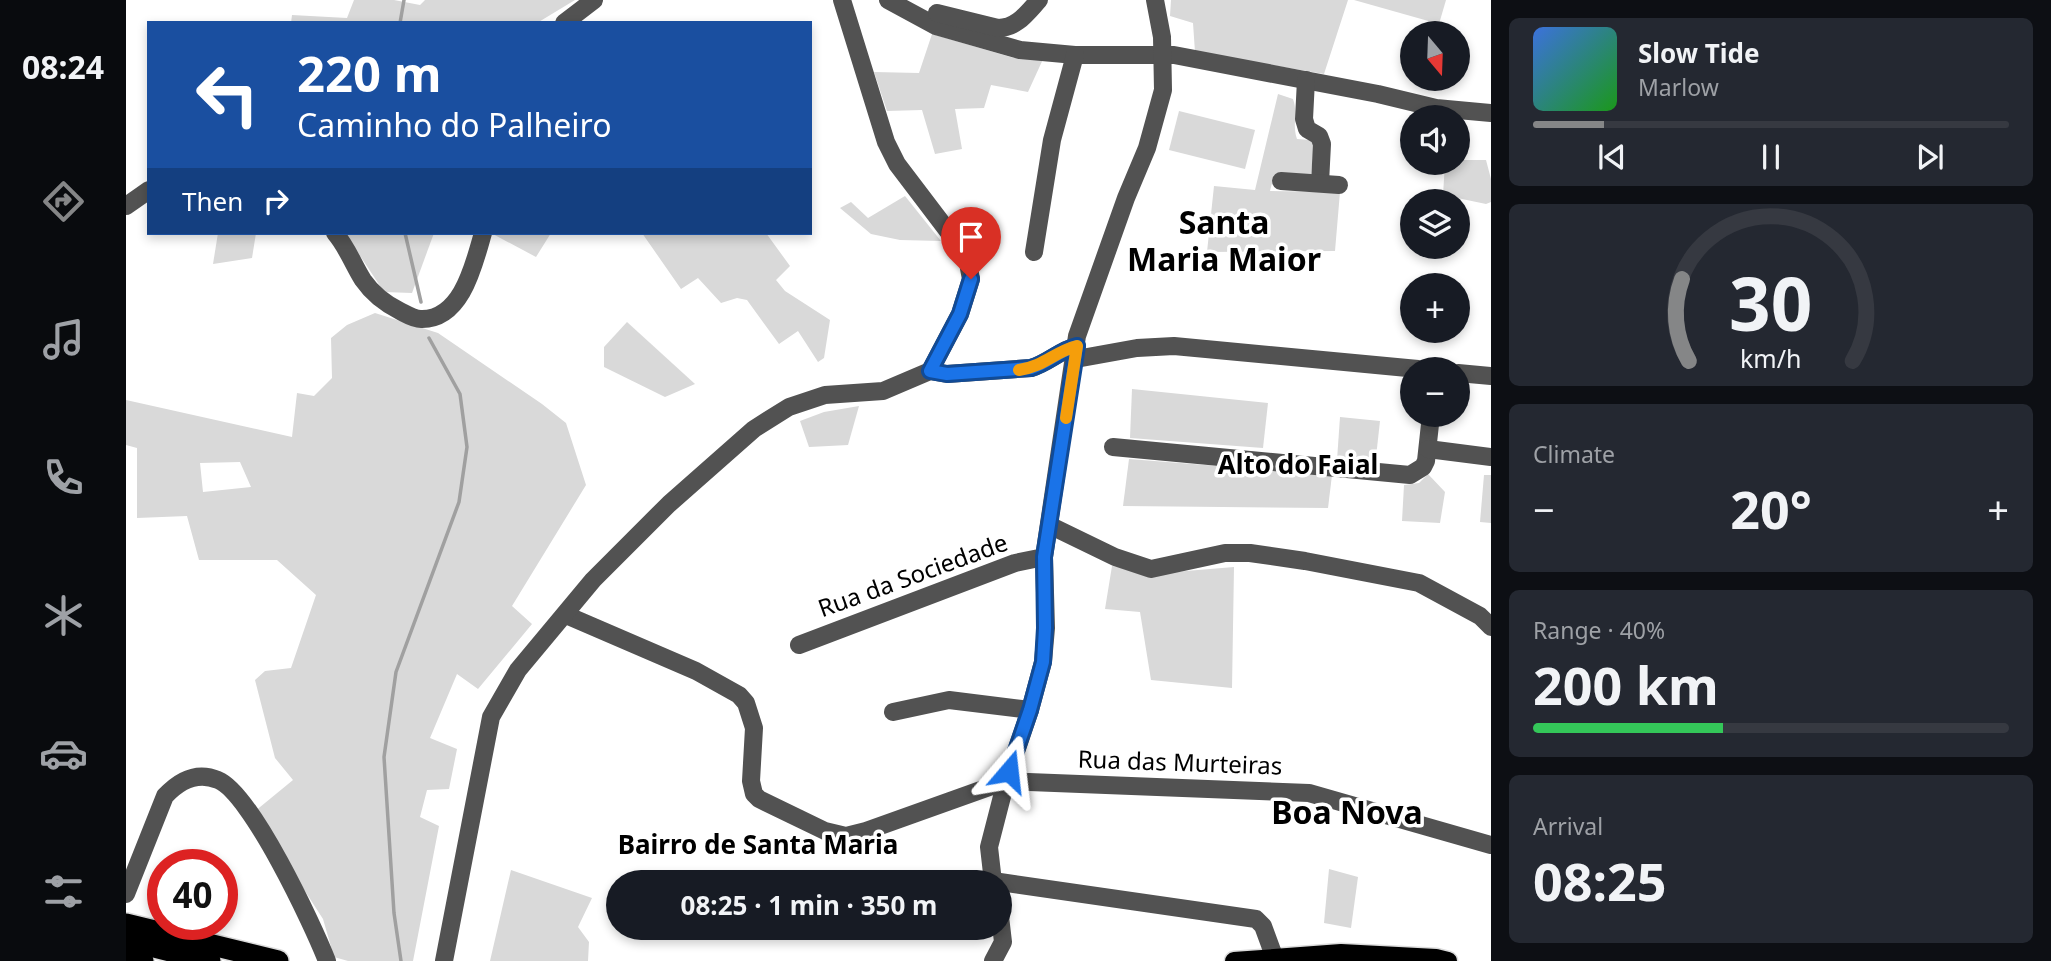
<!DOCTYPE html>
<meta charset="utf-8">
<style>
:root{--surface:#171b24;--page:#242831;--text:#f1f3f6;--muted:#9ea1a6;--line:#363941;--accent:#858687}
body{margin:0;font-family:"Noto Sans",sans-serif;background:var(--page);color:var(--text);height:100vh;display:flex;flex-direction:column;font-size:26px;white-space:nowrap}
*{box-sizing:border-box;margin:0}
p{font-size:23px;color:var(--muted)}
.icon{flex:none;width:38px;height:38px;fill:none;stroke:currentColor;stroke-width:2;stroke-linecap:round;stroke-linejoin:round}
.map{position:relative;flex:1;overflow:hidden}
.drawer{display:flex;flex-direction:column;gap:18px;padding:18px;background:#0d0f14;width:560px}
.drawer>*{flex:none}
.hud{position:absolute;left:21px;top:21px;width:665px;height:214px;border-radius:0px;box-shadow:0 4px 10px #0003;background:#1a4fa0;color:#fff;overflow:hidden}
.needle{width:46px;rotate:161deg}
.controls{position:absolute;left:1274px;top:21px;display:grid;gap:14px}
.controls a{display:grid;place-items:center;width:70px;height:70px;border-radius:50%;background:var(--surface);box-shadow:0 4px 10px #0003;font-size:35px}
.speed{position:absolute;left:21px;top:849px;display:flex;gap:14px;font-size:35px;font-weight:700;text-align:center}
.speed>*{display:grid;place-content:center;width:91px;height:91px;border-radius:50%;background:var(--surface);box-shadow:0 4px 10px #0003;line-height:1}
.speed .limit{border:10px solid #d22;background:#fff;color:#111}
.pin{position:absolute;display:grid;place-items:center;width:60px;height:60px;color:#fff;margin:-72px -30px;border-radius:50% 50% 50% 0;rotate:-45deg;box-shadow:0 0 7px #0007}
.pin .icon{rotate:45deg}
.me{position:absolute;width:77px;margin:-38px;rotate:17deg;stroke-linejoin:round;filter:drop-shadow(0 0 5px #0008)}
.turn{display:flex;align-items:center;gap:24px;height:147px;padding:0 35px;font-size:32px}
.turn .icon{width:91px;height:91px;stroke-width:2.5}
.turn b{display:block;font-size:49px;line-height:60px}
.then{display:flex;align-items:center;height:66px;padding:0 35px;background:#0003;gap:14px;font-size:26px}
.big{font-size:52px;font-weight:700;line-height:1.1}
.drawer .card{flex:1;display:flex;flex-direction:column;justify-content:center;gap:10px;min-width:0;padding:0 24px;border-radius:10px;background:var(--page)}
.drawer .dial{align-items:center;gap:0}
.dial svg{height:182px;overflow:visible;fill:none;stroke:var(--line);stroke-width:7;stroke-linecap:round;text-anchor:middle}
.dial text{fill:var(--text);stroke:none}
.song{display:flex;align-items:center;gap:21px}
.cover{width:84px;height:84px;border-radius:10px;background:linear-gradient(135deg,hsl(220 70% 55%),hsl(120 70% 35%))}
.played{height:7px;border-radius:4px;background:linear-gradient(90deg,var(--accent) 15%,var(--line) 15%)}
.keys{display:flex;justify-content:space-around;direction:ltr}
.heat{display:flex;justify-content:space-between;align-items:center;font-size:38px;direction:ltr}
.charge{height:10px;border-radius:5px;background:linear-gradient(90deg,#34c759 40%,var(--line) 0)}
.trip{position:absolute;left:480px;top:870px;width:406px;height:70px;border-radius:35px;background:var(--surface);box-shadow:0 4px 10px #0003;font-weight:700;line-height:70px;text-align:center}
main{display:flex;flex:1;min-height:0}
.menu{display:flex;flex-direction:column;width:126px;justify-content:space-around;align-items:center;background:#090b0e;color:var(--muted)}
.menu .icon{width:49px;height:49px}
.menu .current{color:var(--accent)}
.menu b{font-size:32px;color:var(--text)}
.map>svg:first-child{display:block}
.green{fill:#d9d9d9;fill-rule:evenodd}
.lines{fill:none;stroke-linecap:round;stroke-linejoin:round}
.stream{stroke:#a0a0a0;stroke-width:3.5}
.major-casing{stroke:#dbdbdb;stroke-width:21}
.highway-casing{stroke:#dbdbdb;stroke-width:24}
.minor{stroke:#525252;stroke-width:18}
.major{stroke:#000;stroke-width:18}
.highway{stroke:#000;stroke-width:21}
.route-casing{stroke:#114b97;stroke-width:18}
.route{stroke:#1a73e8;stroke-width:12}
.slow{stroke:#f59e0b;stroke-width:12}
.labels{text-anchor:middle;stroke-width:7;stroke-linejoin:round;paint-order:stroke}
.street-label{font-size:24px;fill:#000;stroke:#fff}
.neighbourhood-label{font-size:26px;font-weight:bold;fill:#000;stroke:#fff}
.district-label{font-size:32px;font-weight:bold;fill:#000;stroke:#fff}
</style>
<main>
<nav class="menu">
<b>08:24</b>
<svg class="icon current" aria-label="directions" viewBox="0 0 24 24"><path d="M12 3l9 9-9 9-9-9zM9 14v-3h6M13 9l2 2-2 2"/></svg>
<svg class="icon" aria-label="music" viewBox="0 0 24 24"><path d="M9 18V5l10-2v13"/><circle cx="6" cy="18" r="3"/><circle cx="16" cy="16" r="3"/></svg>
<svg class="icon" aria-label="phone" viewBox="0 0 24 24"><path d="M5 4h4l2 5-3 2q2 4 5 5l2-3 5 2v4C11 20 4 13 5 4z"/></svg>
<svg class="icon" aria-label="climate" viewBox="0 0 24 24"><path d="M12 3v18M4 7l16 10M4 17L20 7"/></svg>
<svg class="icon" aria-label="car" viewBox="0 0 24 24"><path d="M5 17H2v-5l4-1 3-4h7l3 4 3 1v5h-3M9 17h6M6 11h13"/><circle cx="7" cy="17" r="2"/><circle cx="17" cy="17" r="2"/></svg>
<svg class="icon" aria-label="filters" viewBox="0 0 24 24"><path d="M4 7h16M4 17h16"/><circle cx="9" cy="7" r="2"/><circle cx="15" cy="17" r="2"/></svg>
</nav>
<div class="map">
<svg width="1365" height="961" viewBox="0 0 1365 961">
<rect width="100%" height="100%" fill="#fff"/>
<g class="green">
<polygon points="228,0 268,0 294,5 299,0 449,0 411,23 165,23 166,15 221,18"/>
<polygon points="1045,0 1222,0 1198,74 1069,52 1067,23 1044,16"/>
<polygon points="1228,0 1320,0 1313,24"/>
<polygon points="806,34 888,58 918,57 902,92 865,85 858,108 829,109 836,149 809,154 796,110 761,111 748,72 793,73"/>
<path d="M1152,94L1167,99C1172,112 1166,125 1171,139L1184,140L1188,144L1185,175H1148L1144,191L1214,192L1209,251L1081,252L1088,186L1129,190Z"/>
<polygon points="1053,111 1129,130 1119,169 1043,150"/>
<polygon points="1332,160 1360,160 1365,179 1365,202 1360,204 1317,195 1319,163 1332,163"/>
<polygon points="779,196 815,241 774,240 745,234 714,208 725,202 742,218"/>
<polygon points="92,233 130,233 126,258 87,264"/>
<polygon points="219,233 308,233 286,293 258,292"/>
<polygon points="365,233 425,233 410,257"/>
<polygon points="516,233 640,233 664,266 650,280 659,291 704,320 698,358 692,362 672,331 653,344 621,300 611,298 595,303 572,278 555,289"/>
<path d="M249,313L312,333L416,404L440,423L460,485L386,606L406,624L352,689L331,674L304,738L331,749L323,789L301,790L294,817L313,826L287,961H222L208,957L197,919L128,812L167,780L149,758L129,680L139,671L165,668L190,595L151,560H73L61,516L11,518V448L0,445V400L166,437L171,393L188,396L206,378L205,338L221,325ZM114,462L125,487L77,492L74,463Z"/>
<polygon points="501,322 569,384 539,397 478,367 478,347"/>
<polygon points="1006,389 1142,403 1137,448 1004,438"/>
<polygon points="733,406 722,445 683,447 674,421 698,412"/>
<polygon points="1214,417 1254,421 1249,466 1211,460"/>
<polygon points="1003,459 1206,475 1202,508 997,506"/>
<polygon points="1302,474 1319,492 1314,523 1276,521 1278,485 1293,483"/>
<polygon points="1358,475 1365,475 1365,523 1354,522"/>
<polygon points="986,566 1048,572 1108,567 1106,688 1025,680 1014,612 979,609"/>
<polygon points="1203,869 1232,877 1225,928 1198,923"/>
<polygon points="385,870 466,898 452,927 463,942 462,961 364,961"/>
</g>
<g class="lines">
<g class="stream">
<polyline points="274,23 278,0"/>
<polyline points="279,233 295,302"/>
<polyline points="275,961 268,913 258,757 270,672 333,502 341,447 334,394 303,338"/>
</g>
<defs>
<polyline id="major" points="1108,961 1215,953 1310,958 1322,961"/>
<g id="highway">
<polyline points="0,924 152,961"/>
<polyline points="0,940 84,961"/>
<polyline points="0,954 17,961"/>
</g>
</defs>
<use href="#major" class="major-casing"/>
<use href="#highway" class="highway-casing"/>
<g class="minor">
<polyline points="716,0 760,142 771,164 834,247 842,263 845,279 834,314 804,371"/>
<polyline points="762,0 810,26 894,50 949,55 1048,55 1252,94 1310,108 1365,113"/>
<path d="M811,13L872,28C891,28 901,13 913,0"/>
<polyline points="438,23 468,0"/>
<polyline points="1180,80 1178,119 1181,129 1193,136 1196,144 1194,183"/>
<polyline points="1155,181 1213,185"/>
<polyline points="0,206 23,190"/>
<path d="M209,233C221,247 227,264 237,280C246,293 260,304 274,311C280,314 288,319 295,319C336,320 348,264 357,233"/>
<polyline points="908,252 926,140 949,55"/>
<polyline points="950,359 1011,348 1048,346 1292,369"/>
<polyline points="1332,373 1365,376"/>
<polyline points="987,447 1284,475 1297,467 1300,461 1305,415"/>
<polyline points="1302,449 1365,457"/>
<polyline points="923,525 989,557 1025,569 1099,553 1124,553 1179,561 1293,583 1354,616 1365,627"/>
<polyline points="440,615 570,671 613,695 620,703 628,728 625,781 628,794 633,799 699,831 720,836 740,831 880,781 1183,793 1365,845"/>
<polyline points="673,645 889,563 918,557"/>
<polyline points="767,712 823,700 904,710"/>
<polyline points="867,881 1130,919 1137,926 1148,956"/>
<polyline points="867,882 863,847 880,781 904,710 917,662 920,628 918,557 951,336 1000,198 1021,148 1037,90 1036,37 1029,0"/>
<path d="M0,894L39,796C53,781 71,771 92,780C125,793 187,925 201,961"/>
<path d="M318,961L365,717L392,670L467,580L543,504L628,429L663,407L699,395L757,391L804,371L821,374L905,368C922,363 934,350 951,346"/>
<polyline points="867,961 877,942 873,908"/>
</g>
<use href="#major" class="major"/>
<use href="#highway" class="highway"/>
</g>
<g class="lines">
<defs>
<path id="route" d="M845,279L834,314L804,371L821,374L905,368C922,363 934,350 951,346L918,557L919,628L917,662L904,710L883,771"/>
</defs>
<use href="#route" class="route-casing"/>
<use href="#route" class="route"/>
<path class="slow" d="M893,370C919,366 928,352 951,346L940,418"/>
</g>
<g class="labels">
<g class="street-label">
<text transform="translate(787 576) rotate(-20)" y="8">Rua da Sociedade</text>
<text transform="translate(1054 763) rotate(2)" y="8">Rua das Murteiras</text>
</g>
<g class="neighbourhood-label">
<text x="1172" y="474">Alto do Faial</text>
<text x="632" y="854">Bairro de Santa Maria</text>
</g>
<g class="district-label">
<text x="1098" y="234">Santa<tspan x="1098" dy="37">Maria Maior</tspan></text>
<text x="1221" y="824">Boa Nova</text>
</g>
</g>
</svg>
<div class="controls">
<a><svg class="needle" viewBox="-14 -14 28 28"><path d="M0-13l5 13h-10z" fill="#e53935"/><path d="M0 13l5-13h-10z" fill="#9ea1a6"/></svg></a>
<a><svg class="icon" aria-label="sound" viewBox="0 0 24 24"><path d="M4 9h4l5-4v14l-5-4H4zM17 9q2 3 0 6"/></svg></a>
<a><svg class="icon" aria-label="layers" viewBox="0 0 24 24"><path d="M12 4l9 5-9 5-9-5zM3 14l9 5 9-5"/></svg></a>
<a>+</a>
<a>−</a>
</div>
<div class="speed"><div class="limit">40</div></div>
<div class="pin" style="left:845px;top:279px;background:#d93025"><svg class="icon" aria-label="arrive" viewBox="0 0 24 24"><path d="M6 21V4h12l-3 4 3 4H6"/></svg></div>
<svg class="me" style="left:883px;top:771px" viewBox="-20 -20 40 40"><path d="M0-17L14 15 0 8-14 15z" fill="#1a73e8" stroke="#fff" stroke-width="4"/></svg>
<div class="trip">08:25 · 1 min · 350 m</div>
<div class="hud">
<div class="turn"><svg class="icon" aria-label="left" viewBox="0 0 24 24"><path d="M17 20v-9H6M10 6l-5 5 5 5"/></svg><div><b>220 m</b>Caminho do Palheiro</div></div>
<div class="then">Then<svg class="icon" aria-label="right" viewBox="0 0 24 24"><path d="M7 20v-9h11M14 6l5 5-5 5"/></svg></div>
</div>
</div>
<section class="drawer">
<div class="card">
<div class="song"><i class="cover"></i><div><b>Slow Tide</b><p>Marlow</p></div></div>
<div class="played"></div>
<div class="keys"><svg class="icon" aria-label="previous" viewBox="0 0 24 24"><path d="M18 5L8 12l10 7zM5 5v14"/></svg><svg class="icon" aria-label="pause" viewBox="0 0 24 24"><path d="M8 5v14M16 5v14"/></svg><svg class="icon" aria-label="next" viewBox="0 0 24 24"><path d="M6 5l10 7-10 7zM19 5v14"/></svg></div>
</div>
<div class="card dial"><svg viewBox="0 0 100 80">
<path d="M14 69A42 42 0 1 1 86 69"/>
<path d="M14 69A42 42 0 0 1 11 33" stroke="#858687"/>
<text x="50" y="56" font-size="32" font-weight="700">30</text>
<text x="50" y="72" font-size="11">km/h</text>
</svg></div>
<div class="card"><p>Climate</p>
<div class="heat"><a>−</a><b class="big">20°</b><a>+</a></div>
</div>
<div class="card"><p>Range · 40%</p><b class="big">200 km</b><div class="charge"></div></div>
<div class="card"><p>Arrival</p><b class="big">08:25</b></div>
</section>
</main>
